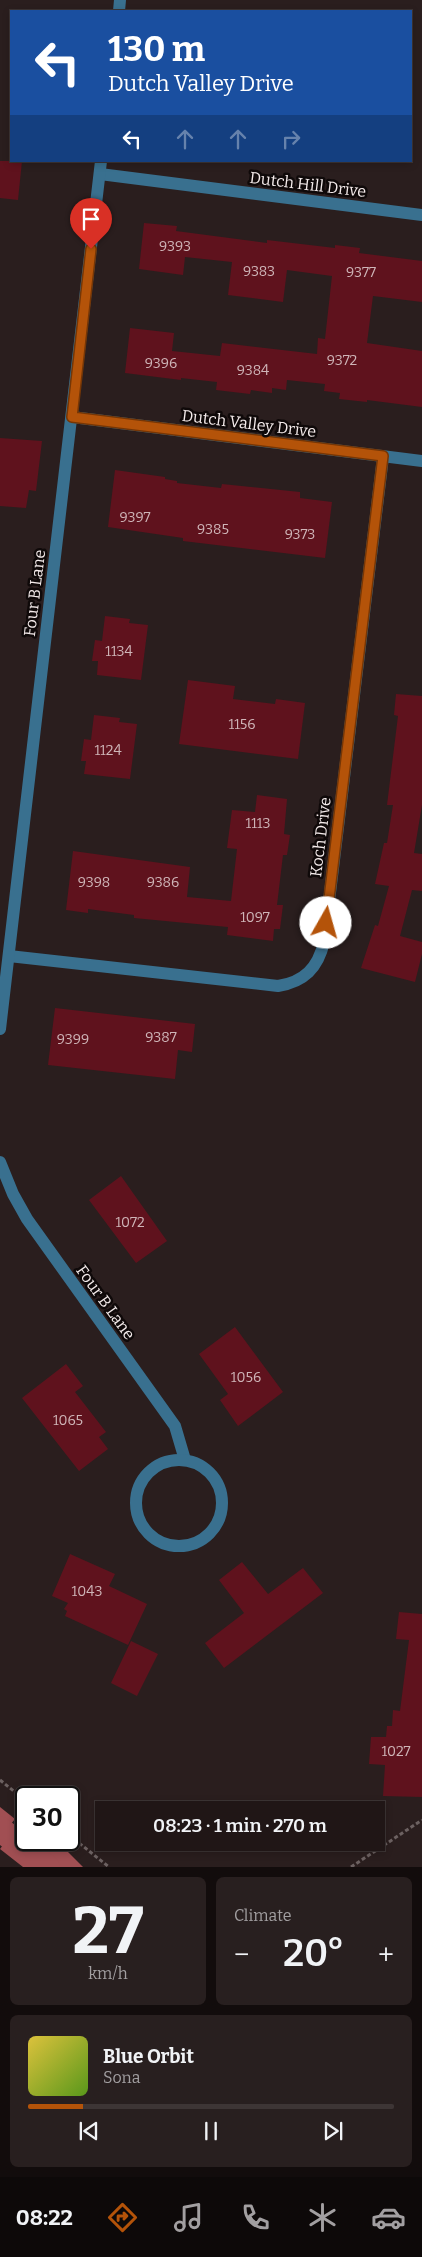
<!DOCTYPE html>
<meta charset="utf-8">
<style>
:root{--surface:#201616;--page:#281f1f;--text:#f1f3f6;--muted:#a29fa1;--line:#3d3535;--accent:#b45309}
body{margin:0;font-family:Bitter,serif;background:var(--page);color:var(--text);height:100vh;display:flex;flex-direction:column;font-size:19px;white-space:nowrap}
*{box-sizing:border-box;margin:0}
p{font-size:16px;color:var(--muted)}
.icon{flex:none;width:28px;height:28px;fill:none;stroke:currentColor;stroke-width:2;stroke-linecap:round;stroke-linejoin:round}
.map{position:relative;height:1867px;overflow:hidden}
.details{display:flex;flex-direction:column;gap:10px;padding:10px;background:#120c0c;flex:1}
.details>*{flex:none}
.guide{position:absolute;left:10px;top:10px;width:402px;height:152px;border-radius:0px;box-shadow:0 2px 8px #0003,0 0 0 1px var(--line);background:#1a4fa0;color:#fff;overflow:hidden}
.speed{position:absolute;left:15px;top:1786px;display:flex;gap:10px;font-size:25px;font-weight:700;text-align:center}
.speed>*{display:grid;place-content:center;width:65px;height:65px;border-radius:50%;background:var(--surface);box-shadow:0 2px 8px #0003,0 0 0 1px var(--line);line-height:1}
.speed .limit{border:2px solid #111;border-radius:8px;background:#fff;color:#111}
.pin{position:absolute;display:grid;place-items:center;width:42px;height:42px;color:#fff;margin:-51px -21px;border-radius:50% 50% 50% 0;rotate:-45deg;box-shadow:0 0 5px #0007}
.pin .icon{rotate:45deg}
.me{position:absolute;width:55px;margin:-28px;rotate:7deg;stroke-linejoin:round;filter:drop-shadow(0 0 4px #0008)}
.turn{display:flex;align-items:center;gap:18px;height:105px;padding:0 15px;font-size:22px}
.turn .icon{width:65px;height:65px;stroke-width:2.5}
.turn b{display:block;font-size:35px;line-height:42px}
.lanes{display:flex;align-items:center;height:48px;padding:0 15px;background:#0003;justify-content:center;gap:25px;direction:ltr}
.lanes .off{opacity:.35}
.big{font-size:38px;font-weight:600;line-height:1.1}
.details .tile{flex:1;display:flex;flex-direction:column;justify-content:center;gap:8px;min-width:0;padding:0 18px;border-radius:8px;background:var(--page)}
.details .dial{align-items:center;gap:0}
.dial b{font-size:65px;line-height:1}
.song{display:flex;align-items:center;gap:15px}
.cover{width:60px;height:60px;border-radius:8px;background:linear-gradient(135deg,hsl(50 70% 55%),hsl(90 70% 35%))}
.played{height:5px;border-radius:2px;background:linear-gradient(90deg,var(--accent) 15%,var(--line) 15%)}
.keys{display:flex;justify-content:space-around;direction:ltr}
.heat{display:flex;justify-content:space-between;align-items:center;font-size:28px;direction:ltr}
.details .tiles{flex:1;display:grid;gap:10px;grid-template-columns:1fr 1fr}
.tile:last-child{grid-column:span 2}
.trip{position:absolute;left:95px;top:1801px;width:290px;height:50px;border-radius:0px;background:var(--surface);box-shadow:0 2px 8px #0003,0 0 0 1px var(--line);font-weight:600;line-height:50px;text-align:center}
.tabs{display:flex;height:80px;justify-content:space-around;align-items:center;background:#0d0909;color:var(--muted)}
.tabs .icon{width:35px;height:35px}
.tabs .active{color:var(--accent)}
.tabs b{font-size:22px;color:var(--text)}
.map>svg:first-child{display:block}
.water{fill:#a14f53}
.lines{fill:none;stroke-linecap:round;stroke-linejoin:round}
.canal{stroke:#a14f53;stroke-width:25}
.building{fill:#5f121d}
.path{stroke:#6c6161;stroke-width:3;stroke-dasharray:4 2.5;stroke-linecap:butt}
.minor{stroke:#39708f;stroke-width:12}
.route-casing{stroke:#753606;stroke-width:12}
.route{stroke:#b45309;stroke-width:9}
.labels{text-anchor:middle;stroke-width:5;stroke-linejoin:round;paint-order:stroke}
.number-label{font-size:14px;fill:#cfb5b8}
.street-label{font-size:16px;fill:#f4ebeb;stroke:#0f0909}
</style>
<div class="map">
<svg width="422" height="1867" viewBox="0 0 422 1867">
<rect width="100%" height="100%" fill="#2a1e1e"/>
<g class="water">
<polygon points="0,1807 15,1819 0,1837"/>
<polygon points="20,1823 26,1828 26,1840 56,1840 83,1867 23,1867 0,1849"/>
</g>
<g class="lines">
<polyline class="canal" points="0,1829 47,1867"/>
</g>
<g class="building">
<polygon points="0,161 22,161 18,200 0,198"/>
<polygon points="144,223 177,226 176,231 267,243 267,240 335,248 335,245 360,248 359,253 422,261 422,302 373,296 367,343 422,351 422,407 367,400 367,402 339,399 340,393 324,391 325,384 287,380 286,390 272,388 272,393 251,390 250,394 216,390 217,382 181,378 181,380 125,373 130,328 174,333 172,351 220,356 222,343 317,354 318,338 325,339 332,276 287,270 283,302 228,295 232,262 185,257 183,275 139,269"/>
<polygon points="0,438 42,441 36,491 29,490 26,508 0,506"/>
<polygon points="115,470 165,477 165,479 177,481 177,483 221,488 222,484 300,492 300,498 332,502 325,558 183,541 183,538 108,527"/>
<polygon points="105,616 130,619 129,623 148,625 141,680 97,675 98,661 92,661 95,640 102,641"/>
<polygon points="188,680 235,686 233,699 275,704 276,699 305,703 298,759 179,744"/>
<polygon points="396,694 422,696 422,805 414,853 422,854 422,891 412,890 400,936 422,942 422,954 415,982 361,968 375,925 378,926 389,886 375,884 384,843 387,843 393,805 387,805 398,716 394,715"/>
<polygon points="94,715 120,718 119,722 137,724 130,779 84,774 86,761 81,761 84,739 91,740"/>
<polygon points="257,795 287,799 284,834 290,835 287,855 283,855 277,905 283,905 280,929 274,929 273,941 227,935 228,927 134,918 134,915 88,909 88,913 66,910 73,851 190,867 187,897 231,901 237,849 227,848 232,810 255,812"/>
<polygon points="55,1008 195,1024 192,1052 178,1050 175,1079 48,1065"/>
<polygon points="121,1176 167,1241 136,1263 89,1200"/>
<polygon points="235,1327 283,1392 238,1426 220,1400 228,1394 199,1354"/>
<polygon points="66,1364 83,1386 75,1392 106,1432 99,1437 108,1449 79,1471 22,1398"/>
<polygon points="70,1554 115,1574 109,1586 147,1604 128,1645 65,1616 67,1611 64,1609 68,1603 52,1596"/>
<polygon points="242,1562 268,1594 303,1568 323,1593 224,1668 205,1643 244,1613 219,1580"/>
<polygon points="399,1612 422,1614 422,1797 383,1796 385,1765 369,1764 371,1737 386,1737 387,1726 392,1726 393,1710 400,1711 409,1640 396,1639"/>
<polygon points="131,1641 158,1654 137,1696 111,1683"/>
</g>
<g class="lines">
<g class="path">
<polyline points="0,1780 26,1801"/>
<polyline points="69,1835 109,1867"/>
<polyline points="351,1867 422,1820"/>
</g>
<g class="minor">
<polyline points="119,11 120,0"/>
<polyline points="100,174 422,215"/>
<polyline points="72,417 422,461"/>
<path d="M9,956L278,986C304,982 318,968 324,942L383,457"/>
<polyline points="0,1029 101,161"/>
<polyline points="0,1162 13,1194 27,1219 175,1426 185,1460"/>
<circle cx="179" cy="1503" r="43"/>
</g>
</g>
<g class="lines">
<defs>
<polyline id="route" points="91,249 72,417 383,456 326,923"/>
</defs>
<use href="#route" class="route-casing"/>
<use href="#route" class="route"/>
</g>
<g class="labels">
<g class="number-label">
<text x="175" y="251">9393</text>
<text x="259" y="276">9383</text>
<text x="361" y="277">9377</text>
<text x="342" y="365">9372</text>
<text x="161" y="368">9396</text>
<text x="253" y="375">9384</text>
<text x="135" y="522">9397</text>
<text x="213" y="534">9385</text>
<text x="300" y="539">9373</text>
<text x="119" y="656">1134</text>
<text x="242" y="729">1156</text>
<text x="108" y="755">1124</text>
<text x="258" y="828">1113</text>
<text x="94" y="887">9398</text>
<text x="163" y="887">9386</text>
<text x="255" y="922">1097</text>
<text x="161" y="1042">9387</text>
<text x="73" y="1044">9399</text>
<text x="130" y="1227">1072</text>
<text x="246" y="1382">1056</text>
<text x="68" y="1425">1065</text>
<text x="87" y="1596">1043</text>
<text x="396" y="1756">1027</text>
</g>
<g class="street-label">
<text transform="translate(308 184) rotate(7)" y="6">Dutch Hill Drive</text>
<text transform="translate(249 423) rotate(7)" y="6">Dutch Valley Drive</text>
<text transform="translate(34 593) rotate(-83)" y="6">Four B Lane</text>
<text transform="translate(320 837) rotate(-83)" y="6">Koch Drive</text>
<text transform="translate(106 1302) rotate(54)" y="6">Four B Lane</text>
</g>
</g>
</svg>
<div class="speed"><div class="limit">30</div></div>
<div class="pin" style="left:91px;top:249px;background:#d93025"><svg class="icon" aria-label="arrive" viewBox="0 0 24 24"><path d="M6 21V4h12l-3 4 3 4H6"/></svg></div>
<svg class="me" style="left:326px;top:923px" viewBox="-20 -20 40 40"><circle r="19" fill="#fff"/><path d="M0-13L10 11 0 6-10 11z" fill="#b45309"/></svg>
<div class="trip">08:23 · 1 min · 270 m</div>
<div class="guide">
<div class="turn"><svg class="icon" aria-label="left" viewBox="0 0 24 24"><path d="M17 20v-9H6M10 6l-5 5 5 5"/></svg><div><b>130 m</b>Dutch Valley Drive</div></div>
<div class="lanes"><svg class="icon" aria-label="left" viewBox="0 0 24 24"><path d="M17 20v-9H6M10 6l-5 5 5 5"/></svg><svg class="icon off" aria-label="ahead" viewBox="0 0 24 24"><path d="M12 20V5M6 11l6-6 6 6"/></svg><svg class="icon off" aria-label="ahead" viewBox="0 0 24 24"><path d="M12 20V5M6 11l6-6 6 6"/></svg><svg class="icon off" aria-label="right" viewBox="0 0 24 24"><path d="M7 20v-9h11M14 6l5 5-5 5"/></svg></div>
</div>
</div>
<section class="details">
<div class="tiles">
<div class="tile dial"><b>27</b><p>km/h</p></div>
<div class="tile"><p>Climate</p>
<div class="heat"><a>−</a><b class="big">20°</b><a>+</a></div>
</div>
<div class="tile">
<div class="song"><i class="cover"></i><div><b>Blue Orbit</b><p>Sona</p></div></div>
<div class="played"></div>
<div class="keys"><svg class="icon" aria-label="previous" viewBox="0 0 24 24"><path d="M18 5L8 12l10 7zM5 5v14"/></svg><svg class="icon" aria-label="pause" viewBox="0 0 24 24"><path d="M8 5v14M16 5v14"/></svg><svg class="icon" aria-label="next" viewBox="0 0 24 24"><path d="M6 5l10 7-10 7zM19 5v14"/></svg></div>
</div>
</div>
</section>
<nav class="tabs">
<b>08:22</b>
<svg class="icon active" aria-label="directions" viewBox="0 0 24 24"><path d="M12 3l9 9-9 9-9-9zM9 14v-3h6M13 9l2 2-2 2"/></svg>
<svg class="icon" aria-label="music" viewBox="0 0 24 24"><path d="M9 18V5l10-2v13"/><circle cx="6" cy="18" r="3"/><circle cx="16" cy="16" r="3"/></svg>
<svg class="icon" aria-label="phone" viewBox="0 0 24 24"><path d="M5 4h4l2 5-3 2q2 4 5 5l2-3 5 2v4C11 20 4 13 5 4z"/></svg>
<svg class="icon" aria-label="climate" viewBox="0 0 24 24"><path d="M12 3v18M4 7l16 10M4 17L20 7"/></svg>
<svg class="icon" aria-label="car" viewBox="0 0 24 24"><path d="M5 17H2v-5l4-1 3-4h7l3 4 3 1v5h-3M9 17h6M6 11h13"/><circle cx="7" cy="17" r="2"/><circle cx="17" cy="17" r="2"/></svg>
</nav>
